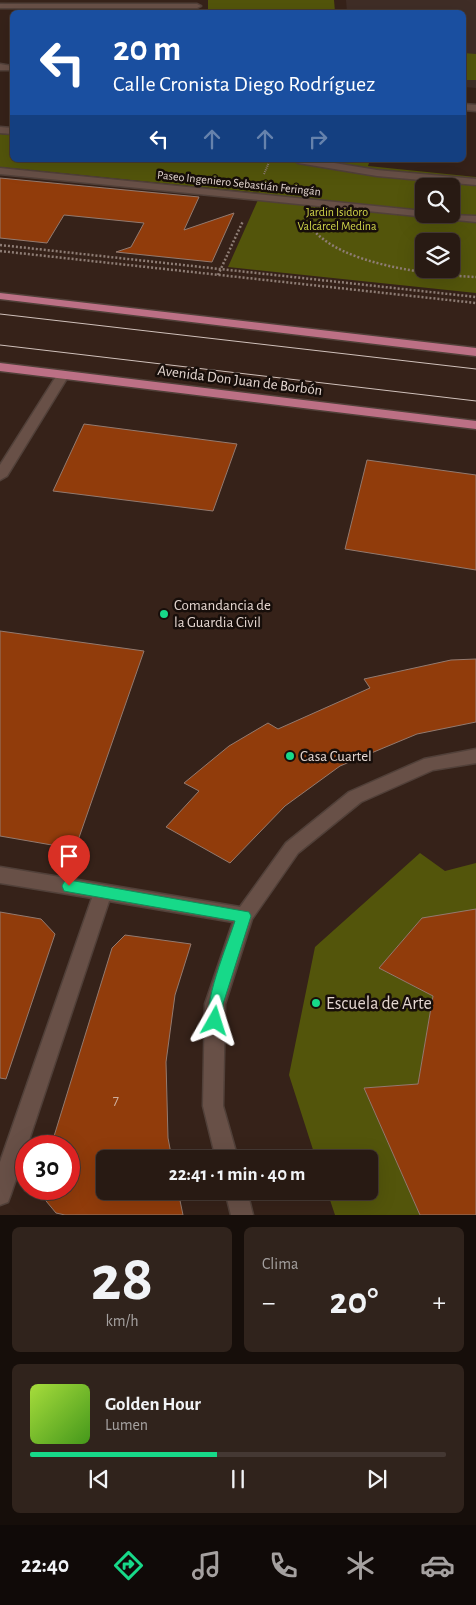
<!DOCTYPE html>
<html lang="es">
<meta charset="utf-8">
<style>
:root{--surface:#281a13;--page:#30231c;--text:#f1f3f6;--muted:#a5a1a0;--line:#443833;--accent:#17d989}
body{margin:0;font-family:"Alegreya Sans",sans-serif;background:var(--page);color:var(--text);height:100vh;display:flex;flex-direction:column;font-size:19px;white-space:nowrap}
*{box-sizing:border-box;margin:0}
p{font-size:16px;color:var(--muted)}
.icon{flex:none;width:28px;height:28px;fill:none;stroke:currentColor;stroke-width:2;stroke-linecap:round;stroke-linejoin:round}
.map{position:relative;height:1215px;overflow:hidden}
.drawer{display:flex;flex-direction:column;gap:12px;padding:12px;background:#160e0a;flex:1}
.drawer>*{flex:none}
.top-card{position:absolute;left:10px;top:10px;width:456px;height:152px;border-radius:8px;box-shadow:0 5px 20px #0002,0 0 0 1px var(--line);background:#1a4fa0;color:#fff;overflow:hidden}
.fabs{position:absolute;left:415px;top:178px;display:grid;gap:10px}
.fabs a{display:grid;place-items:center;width:45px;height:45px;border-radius:8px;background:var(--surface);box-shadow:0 5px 20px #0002,0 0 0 1px var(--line);font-size:25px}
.speed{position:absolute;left:15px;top:1135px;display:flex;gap:10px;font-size:25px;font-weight:700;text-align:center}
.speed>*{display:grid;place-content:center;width:65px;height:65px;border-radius:50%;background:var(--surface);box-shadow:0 5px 20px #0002,0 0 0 1px var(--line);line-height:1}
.speed .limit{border:8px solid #d22;background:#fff;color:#111}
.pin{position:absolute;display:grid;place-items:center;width:42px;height:42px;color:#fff;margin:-51px -21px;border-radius:50% 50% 50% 0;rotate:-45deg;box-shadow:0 0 5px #0007}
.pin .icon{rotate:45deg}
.me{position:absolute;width:55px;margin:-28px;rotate:6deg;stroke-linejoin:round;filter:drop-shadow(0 0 4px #0008)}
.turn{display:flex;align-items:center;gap:18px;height:105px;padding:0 20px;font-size:22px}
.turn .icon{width:65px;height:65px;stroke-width:2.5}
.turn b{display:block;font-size:35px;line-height:42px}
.lanes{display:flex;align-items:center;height:48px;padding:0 20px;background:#0003;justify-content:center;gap:25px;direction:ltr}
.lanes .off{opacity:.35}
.big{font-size:38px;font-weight:700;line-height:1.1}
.drawer .card{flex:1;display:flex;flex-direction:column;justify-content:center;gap:8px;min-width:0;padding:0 18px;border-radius:8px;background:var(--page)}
.drawer .dial{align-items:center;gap:0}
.dial b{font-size:65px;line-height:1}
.song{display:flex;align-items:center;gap:15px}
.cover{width:60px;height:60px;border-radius:8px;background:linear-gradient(135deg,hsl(80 70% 55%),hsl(100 70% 35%))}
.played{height:5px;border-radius:2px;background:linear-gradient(90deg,var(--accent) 45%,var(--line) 45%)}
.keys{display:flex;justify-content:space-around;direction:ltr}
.heat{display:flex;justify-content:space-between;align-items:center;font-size:28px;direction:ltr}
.drawer .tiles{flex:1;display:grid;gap:12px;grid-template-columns:1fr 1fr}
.card:last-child{grid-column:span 2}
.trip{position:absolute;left:96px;top:1150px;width:282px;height:50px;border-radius:8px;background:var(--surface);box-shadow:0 5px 20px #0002,0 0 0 1px var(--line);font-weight:700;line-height:50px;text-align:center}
.dock{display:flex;height:80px;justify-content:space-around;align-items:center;background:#100a08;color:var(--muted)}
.dock .icon{width:35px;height:35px}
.dock .on{color:var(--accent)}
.dock b{font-size:22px;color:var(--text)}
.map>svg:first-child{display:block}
.education{fill:#3f2d26}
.green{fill:#53550b;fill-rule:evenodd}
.building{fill:#913c0b;stroke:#937a6f}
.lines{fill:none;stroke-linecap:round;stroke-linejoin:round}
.minor-casing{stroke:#514039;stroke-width:3}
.major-casing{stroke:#514039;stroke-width:3}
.path-far1{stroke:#8e7d75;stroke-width:2;stroke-dasharray:1 1;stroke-linecap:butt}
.path{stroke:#8e7d75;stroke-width:2.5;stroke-dasharray:2 2;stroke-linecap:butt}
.minor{fill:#685047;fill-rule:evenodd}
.major{fill:#bc7085;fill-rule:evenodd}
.tram{stroke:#d0c1bb;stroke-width:1}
.route{fill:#17d989;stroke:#0f8d59}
.poi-dot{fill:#17d989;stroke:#170e0a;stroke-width:2}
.labels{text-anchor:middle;stroke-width:5;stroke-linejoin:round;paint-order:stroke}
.far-street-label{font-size:12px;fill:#e4d6d0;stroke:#170e0a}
.far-park-label{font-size:12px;fill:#cfd449;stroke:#170e0a}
.street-label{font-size:15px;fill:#e4d6d0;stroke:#170e0a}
.poi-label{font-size:15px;fill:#e4d6d0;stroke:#170e0a;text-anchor:start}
.near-number-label{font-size:15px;fill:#cfb09f}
.near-poi-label{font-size:18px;fill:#e4d6d0;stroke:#170e0a;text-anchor:start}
</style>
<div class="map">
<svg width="476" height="1215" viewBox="0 0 476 1215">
<rect width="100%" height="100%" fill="#362219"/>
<polygon class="education" points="346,0 476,0 476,88 464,87 464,12 347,12"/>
<g class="green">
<polygon points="208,0 334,0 335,12 208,12"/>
<polygon points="464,53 476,54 476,80 464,80"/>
<path d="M0,134L12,135V160H370L368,166L476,177V293L228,267L261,193L0,167ZM424,186H451V214H424ZM424,241H451V269H424Z"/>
<polygon points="420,853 445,871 476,863 476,912 422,918 379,968 433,996 418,1084 364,1088 420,1215 335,1215 327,1191 370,1191 370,1159 316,1159 289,1075 315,947"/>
</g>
<g class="building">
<polygon points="0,178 199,197 184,230 234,213 212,262 116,252 131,247 144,223 64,215 47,243 0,238"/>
<polygon points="84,424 237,444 213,511 53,491"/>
<polygon points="367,460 476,475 476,570 345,549"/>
<polygon points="0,631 144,651 75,849 0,836"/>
<polygon points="476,659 476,722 417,734 340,766 285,806 230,863 166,827 199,791 184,783 229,746 268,723 278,729 370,688 364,679 451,660"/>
<polygon points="476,909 476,1215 420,1215 364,1088 418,1084 433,996 379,968 422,918"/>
<polygon points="0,912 41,919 55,934 6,1079 0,1078"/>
<polygon points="125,935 191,944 175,995 166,1062 168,1138 172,1159 105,1159 105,1191 178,1191 183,1215 65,1215 56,1213 37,1190 38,1189 69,1189 69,1146 51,1146 112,948"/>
</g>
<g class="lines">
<defs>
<g id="minor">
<polygon points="0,4 197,4 201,6 197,8 0,8"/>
<polygon points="0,64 12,66 12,70 0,70"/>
<polygon points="464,104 476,105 476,111 464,110"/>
<polygon points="0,127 12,128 12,134 0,133"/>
<polygon points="293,160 316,160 377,170 476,179 476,185 377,176 298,163"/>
<polygon points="0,168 424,211 424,214 476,216 476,222 0,174"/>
<polygon points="63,371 69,375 7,476 0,480 0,465 57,375"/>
<polygon points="476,749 476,763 433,770 361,802 298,853 252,919 225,1004 223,1106 238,1159 216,1159 203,1106 205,1004 233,922 109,901 11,1194 8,1202 0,1205 0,1162 92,898 0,883 0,867 240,907 286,843 349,792 424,759"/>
<polygon points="225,1191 247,1191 253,1215 231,1215"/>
</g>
<g id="major">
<polygon points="0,293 476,348 476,356 0,299"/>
<polygon points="0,363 476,421 476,429 0,371"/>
</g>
</defs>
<use href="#minor" class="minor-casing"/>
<use href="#major" class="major-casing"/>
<polyline class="path-far1" points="264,174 270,160"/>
<g class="path">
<path d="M311,227C339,265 431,275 476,277"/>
<polyline points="0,245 476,297"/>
<polyline points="0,251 476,303"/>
<polyline points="218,275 243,221"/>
</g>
<use href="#minor" class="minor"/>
<use href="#major" class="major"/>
<g class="tram">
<polyline points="0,314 476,369"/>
<polyline points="0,345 476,401"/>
</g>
</g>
<path class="route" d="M69,880L249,912L251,916L223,1004V1021L220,1026L215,1028L210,1026C201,1007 228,943 235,921L69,892L64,891L62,886L64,882Z"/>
<g class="poi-dot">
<circle cx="164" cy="614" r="5"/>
<circle cx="290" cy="756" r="5"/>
<circle cx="316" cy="1003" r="5"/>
</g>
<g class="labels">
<g class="far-street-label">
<text transform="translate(239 183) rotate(6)" y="4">Paseo Ingeniero Sebastián Feringán</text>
</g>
<g class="far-park-label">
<text x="337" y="216">Jardin Isidoro<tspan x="337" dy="14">Valcárcel Medina</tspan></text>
</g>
<g class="street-label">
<text transform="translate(240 380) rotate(7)" y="5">Avenida Don Juan de Borbón</text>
</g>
<g class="poi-label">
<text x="174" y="610">Comandancia de<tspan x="174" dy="17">la Guardia Civil</tspan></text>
<text x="300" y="761">Casa Cuartel</text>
</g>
<g class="near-number-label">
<text x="116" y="1105">7</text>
</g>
<g class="near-poi-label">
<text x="326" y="1009">Escuela de Arte</text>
</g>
</g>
</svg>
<div class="fabs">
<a><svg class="icon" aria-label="search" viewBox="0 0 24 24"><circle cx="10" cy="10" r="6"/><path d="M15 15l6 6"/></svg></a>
<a><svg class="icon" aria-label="layers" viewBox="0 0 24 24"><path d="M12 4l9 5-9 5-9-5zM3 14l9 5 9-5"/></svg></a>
</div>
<div class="speed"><div class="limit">30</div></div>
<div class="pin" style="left:69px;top:886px;background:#d93025"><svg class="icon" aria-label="arrive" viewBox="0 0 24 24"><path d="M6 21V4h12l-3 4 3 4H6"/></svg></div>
<svg class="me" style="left:215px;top:1021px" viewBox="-20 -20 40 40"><path d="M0-17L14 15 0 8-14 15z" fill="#17d989" stroke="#fff" stroke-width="4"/></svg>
<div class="trip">22:41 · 1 min · 40 m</div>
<div class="top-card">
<div class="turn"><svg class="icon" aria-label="left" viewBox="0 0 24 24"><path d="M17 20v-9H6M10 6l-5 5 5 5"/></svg><div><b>20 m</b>Calle Cronista Diego Rodríguez</div></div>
<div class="lanes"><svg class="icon" aria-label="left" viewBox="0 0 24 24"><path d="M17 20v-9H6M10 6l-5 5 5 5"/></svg><svg class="icon off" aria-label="ahead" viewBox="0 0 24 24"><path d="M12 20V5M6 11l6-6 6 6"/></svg><svg class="icon off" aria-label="ahead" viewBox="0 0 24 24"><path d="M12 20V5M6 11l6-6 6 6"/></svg><svg class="icon off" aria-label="right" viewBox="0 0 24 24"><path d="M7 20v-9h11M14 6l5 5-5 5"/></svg></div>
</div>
</div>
<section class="drawer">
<div class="tiles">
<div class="card dial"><b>28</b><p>km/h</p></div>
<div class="card"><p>Clima</p>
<div class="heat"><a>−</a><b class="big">20°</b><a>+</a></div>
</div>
<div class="card">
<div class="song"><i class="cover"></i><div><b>Golden Hour</b><p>Lumen</p></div></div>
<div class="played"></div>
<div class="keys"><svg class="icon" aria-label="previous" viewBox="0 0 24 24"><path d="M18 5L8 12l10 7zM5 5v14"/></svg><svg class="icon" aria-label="pause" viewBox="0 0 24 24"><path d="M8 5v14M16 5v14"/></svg><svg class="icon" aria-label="next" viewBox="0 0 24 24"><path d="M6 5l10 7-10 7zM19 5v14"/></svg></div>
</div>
</div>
</section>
<nav class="dock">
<b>22:40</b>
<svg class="icon on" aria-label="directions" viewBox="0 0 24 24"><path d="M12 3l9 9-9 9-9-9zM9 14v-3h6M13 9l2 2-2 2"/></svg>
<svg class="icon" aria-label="music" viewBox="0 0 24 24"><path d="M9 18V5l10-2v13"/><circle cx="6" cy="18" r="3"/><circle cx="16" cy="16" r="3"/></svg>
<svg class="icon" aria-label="phone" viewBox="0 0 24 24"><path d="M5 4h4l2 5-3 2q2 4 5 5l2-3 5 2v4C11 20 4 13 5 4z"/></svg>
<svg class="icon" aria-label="climate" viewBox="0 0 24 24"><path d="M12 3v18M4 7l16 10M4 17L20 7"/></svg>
<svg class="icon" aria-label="car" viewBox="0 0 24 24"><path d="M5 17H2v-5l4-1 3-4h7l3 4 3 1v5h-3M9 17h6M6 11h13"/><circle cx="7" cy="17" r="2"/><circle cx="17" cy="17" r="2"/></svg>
</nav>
